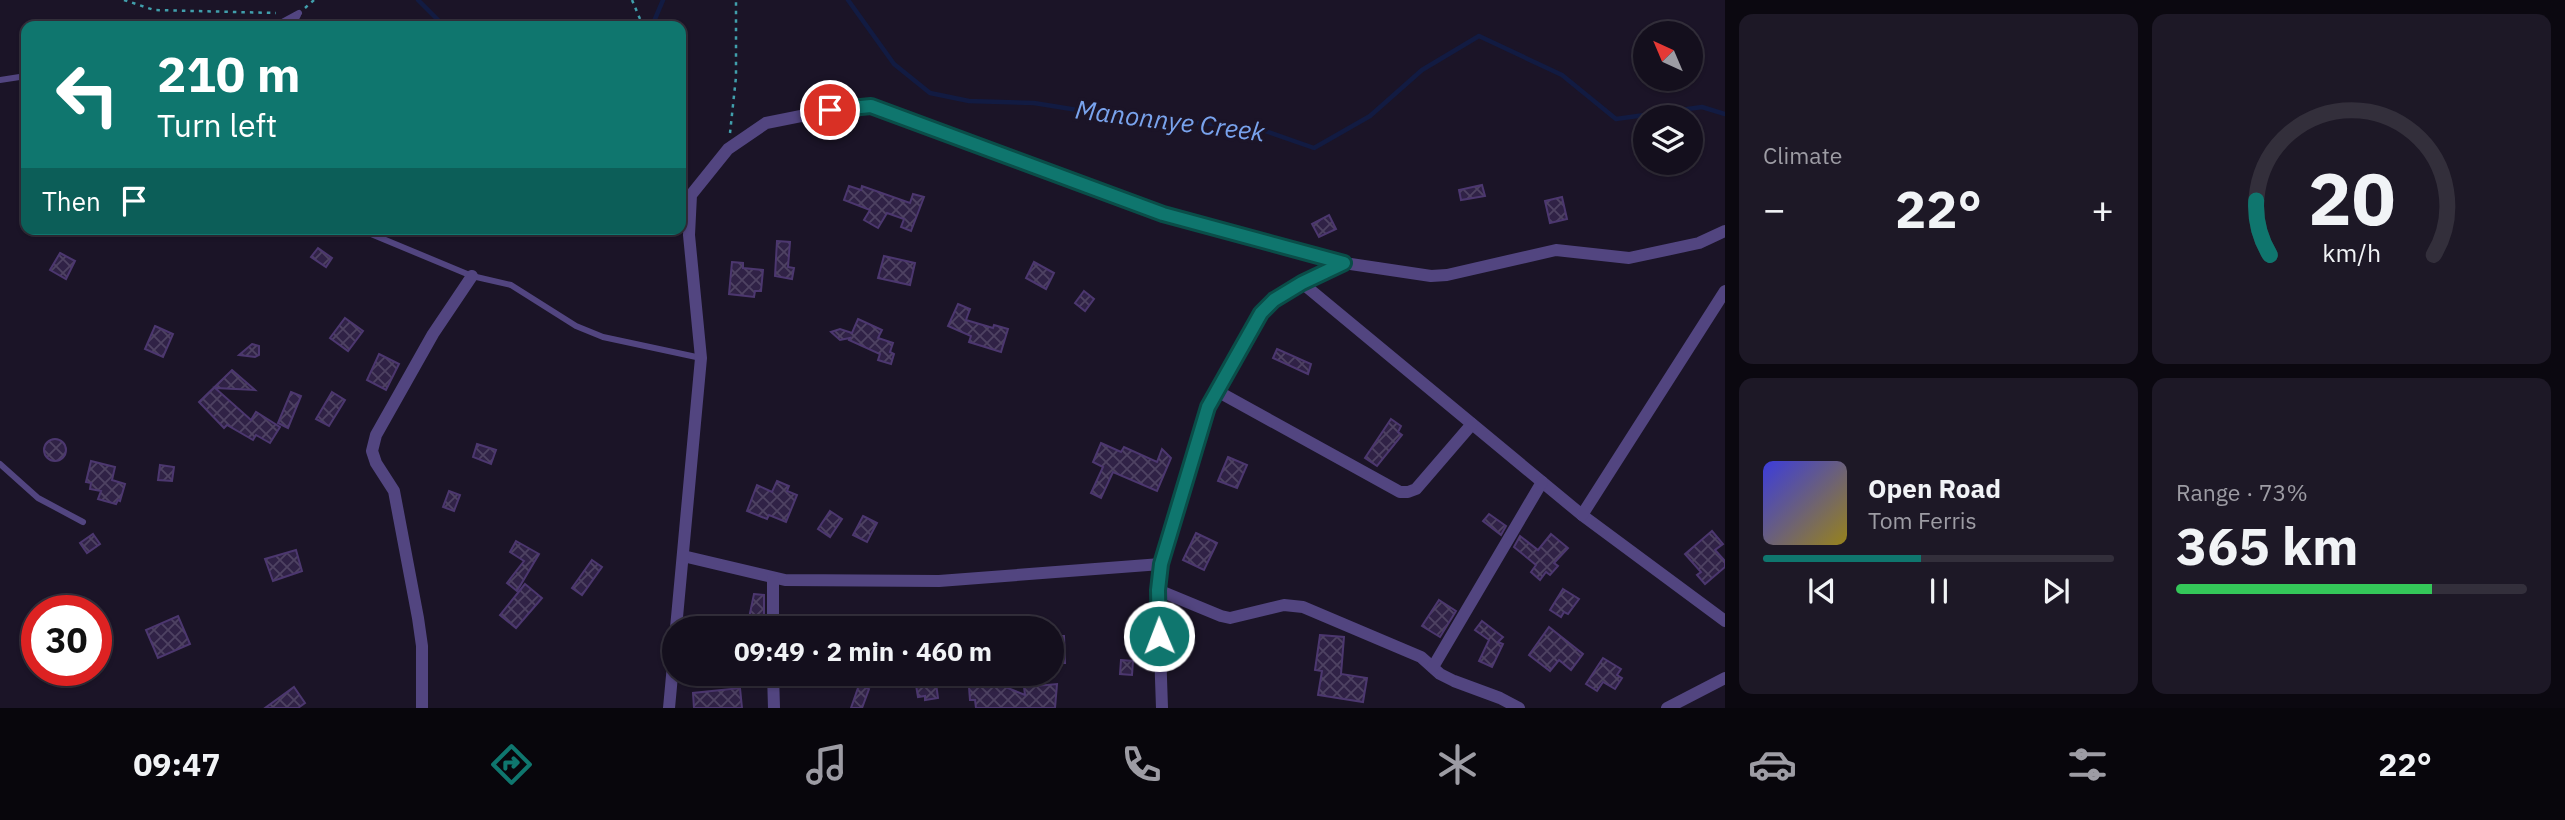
<!DOCTYPE html>
<meta charset="utf-8">
<style>
:root{--surface:#140f1d;--page:#1d1826;--text:#f1f3f6;--muted:#9d9ca4;--line:#332f3b;--accent:#0f766e}
body{margin:0;font-family:"IBM Plex Sans",sans-serif;background:var(--page);color:var(--text);height:100vh;display:flex;flex-direction:column;font-size:26px;white-space:nowrap}
*{box-sizing:border-box;margin:0}
p{font-size:23px;color:var(--muted)}
.icon{flex:none;width:38px;height:38px;fill:none;stroke:currentColor;stroke-width:2;stroke-linecap:round;stroke-linejoin:round}
.map{position:relative;flex:1;overflow:hidden}
.drawer{display:flex;flex-direction:column;gap:14px;padding:14px;background:#0b0810;width:840px}
.drawer>*{flex:none}
.hud{position:absolute;left:21px;top:21px;width:665px;height:214px;border-radius:14px;box-shadow:0 2px 5px #0004,0 0 0 2px var(--line);background:#0f766e;color:#fff;overflow:hidden}
.needle{width:46px;rotate:316deg}
.tools{position:absolute;left:1633px;top:21px;display:grid;gap:14px}
.tools a{display:grid;place-items:center;width:70px;height:70px;border-radius:50%;background:var(--surface);box-shadow:0 2px 5px #0004,0 0 0 2px var(--line);font-size:35px}
.speed{position:absolute;left:21px;top:595px;display:flex;gap:14px;font-size:35px;font-weight:700;text-align:center}
.speed>*{display:grid;place-content:center;width:91px;height:91px;border-radius:50%;background:var(--surface);box-shadow:0 2px 5px #0004,0 0 0 2px var(--line);line-height:1}
.speed .limit{border:10px solid #d22;background:#fff;color:#111}
.pin{position:absolute;display:grid;place-items:center;width:60px;height:60px;color:#fff;margin:-30px;border:4px solid #fff;border-radius:50%;box-shadow:0 2px 7px #0007}
.me{position:absolute;width:77px;margin:-38px;rotate:359deg;stroke-linejoin:round;filter:drop-shadow(0 0 5px #0008)}
.turn{display:flex;align-items:center;gap:24px;height:147px;padding:0 21px;font-size:32px}
.turn .icon{width:91px;height:91px;stroke-width:2.5}
.turn b{display:block;font-size:49px;line-height:60px}
.then{display:flex;align-items:center;height:66px;padding:0 21px;background:#0003;gap:14px;font-size:26px}
.big{font-size:52px;font-weight:800;line-height:1.1}
.drawer .tile{flex:1;display:flex;flex-direction:column;justify-content:center;gap:10px;min-width:0;padding:0 24px;border-radius:14px;background:var(--page)}
.drawer .dial{align-items:center;gap:0}
.dial svg{height:182px;overflow:visible;fill:none;stroke:var(--line);stroke-width:7;stroke-linecap:round;text-anchor:middle}
.dial text{fill:var(--text);stroke:none}
.song{display:flex;align-items:center;gap:21px}
.cover{width:84px;height:84px;border-radius:10px;background:linear-gradient(135deg,hsl(240 70% 55%),hsl(50 70% 35%))}
.played{height:7px;border-radius:4px;background:linear-gradient(90deg,var(--accent) 45%,var(--line) 45%)}
.keys{display:flex;justify-content:space-around;direction:ltr}
.heat{display:flex;justify-content:space-between;align-items:center;font-size:38px;direction:ltr}
.charge{height:10px;border-radius:5px;background:linear-gradient(90deg,#34c759 73%,var(--line) 0)}
.drawer .tiles{flex:1;display:grid;gap:14px;grid-template-columns:repeat(2,1fr)}
.trip{position:absolute;left:662px;top:616px;width:402px;height:70px;border-radius:35px;background:var(--surface);box-shadow:0 2px 5px #0004,0 0 0 2px var(--line);font-weight:800;line-height:70px;text-align:center}
.menu{display:flex;height:112px;justify-content:space-around;align-items:center;background:#08060c;color:var(--muted)}
.menu .icon{width:49px;height:49px}
.menu .active{color:var(--accent)}
.menu b{font-size:32px;color:var(--text)}
main{display:flex;flex:1;min-height:0}
.map>svg:first-child{display:block}
.lines{fill:none;stroke-linecap:round;stroke-linejoin:round}
.stream{stroke:#121b42;stroke-width:4.5}
.building{fill:url(#building-cross-hatch);stroke:#4c376f;stroke-width:2}
.path{stroke:#419fac;stroke-width:2.5;stroke-dasharray:3.5 5;stroke-linecap:butt}
.service{stroke:#524580;stroke-width:6}
.minor{stroke:#524580;stroke-width:12}
.route-casing{stroke:#0a4d48;stroke-width:18}
.route{stroke:#0f766e;stroke-width:12}
.labels{text-anchor:middle;stroke-width:7;stroke-linejoin:round;paint-order:stroke}
.water-label{font-size:26px;font-style:italic;fill:#79a3ed;stroke:#1b1427}
</style>
<main>
<div class="map">
<svg width="1725" height="708" viewBox="0 0 1725 708">
<defs>
<pattern id="building-cross-hatch" width="8" height="8" patternUnits="userSpaceOnUse" patternTransform="scale(1.75)"><rect width="8" height="8" fill="#302246"/><path d="M0 0l8 8M0 8l8-8" fill="none" stroke="#4e4262"/></pattern>
</defs>
<rect width="100%" height="100%" fill="#1b1427"/>
<g class="lines">
<g class="stream">
<polyline points="418,0 444,26"/>
<polyline points="848,0 894,64 930,93 969,101 1034,103 1127,118 1254,127 1314,148 1370,116 1422,70 1479,36 1562,75 1616,119 1702,107 1725,114"/>
<polyline points="652,26 663,0"/>
</g>
</g>
<g class="building">
<polygon points="1482,185 1485,196 1461,200 1459,190"/>
<polygon points="849,186 861,190 862,186 910,203 913,194 924,197 911,231 901,227 904,219 887,213 878,228 864,220 870,210 844,200"/>
<polygon points="1562,197 1567,219 1550,223 1545,201"/>
<polygon points="1329,215 1336,229 1319,237 1312,224"/>
<polygon points="777,241 790,242 788,267 794,268 792,279 775,276"/>
<polygon points="318,248 332,258 326,267 311,257"/>
<polygon points="60,253 75,261 66,279 50,270"/>
<polygon points="884,256 915,263 910,285 878,278"/>
<polygon points="732,262 743,263 743,268 763,270 761,291 755,291 754,297 729,294"/>
<polygon points="1034,262 1054,273 1046,289 1026,278"/>
<polygon points="1084,291 1094,299 1085,311 1075,303"/>
<polygon points="958,304 970,309 966,320 993,328 994,325 1008,329 1001,352 969,342 971,336 948,326"/>
<polygon points="345,318 363,331 348,351 330,338"/>
<polygon points="858,319 882,330 878,338 893,343 890,352 894,354 891,364 878,360 880,354 849,340 850,338 840,340 831,332 840,329 852,333"/>
<polygon points="155,326 173,334 163,357 145,349"/>
<polygon points="252,344 259,346 259,355 255,357 239,355"/>
<polygon points="1277,349 1311,364 1308,374 1273,358"/>
<polygon points="379,354 399,364 386,390 367,380"/>
<polygon points="232,370 255,390 215,388 251,420 256,412 280,427 270,443 256,435 253,440 227,425 224,428 199,402"/>
<polygon points="291,392 301,396 288,428 278,423"/>
<polygon points="332,392 345,400 329,426 316,419"/>
<polygon points="1391,419 1401,426 1398,432 1402,435 1377,466 1365,458"/>
<circle cx="55" cy="450" r="11"/>
<polygon points="1101,443 1121,452 1124,447 1157,462 1162,449 1171,458 1157,491 1113,472 1101,498 1091,493 1103,467 1093,462"/>
<polygon points="477,444 496,450 491,464 473,457"/>
<polygon points="1228,457 1247,465 1237,488 1218,481"/>
<polygon points="91,461 115,467 112,480 125,484 120,501 118,500 116,504 98,499 101,491 90,489 91,483 86,482"/>
<polygon points="160,465 174,467 172,481 158,480"/>
<polygon points="777,481 789,486 787,491 797,495 786,522 769,515 767,519 747,511 757,485 772,492"/>
<polygon points="449,491 460,495 454,511 443,507"/>
<polygon points="830,511 842,519 830,537 818,529"/>
<polygon points="1489,514 1506,526 1501,535 1483,521"/>
<polygon points="863,516 877,523 867,542 853,535"/>
<polygon points="1712,531 1723,544 1715,550 1725,561 1725,567 1705,584 1697,575 1701,572 1685,554"/>
<polygon points="1196,533 1217,543 1204,570 1183,560"/>
<polygon points="93,534 100,544 87,553 80,543"/>
<polygon points="1551,534 1568,548 1554,563 1558,566 1550,575 1546,572 1540,580 1531,572 1536,565 1514,547 1520,536 1538,550"/>
<polygon points="516,541 539,554 517,591 507,583 524,561 510,552"/>
<polygon points="296,550 302,571 273,581 265,559"/>
<polygon points="592,560 602,567 582,595 572,588"/>
<polygon points="525,584 542,598 516,628 500,615"/>
<polygon points="1563,589 1579,599 1568,614 1564,612 1561,617 1550,610"/>
<polygon points="754,594 764,595 764,620 749,618"/>
<polygon points="1439,600 1456,611 1440,637 1422,626"/>
<polygon points="178,616 190,644 158,658 146,630"/>
<polygon points="1482,621 1503,637 1498,642 1503,644 1492,667 1479,661 1489,640 1475,630"/>
<polygon points="1549,627 1583,654 1571,670 1559,660 1550,671 1529,655"/>
<polygon points="1320,635 1344,637 1341,674 1367,678 1363,702 1318,695 1322,671 1315,670"/>
<polygon points="1052,636 1064,636 1065,663 1052,663"/>
<polygon points="1603,658 1621,669 1617,675 1622,678 1615,689 1603,682 1597,691 1586,684"/>
<polygon points="1121,660 1133,661 1132,675 1120,674"/>
<polygon points="935,676 938,698 925,700 925,696 918,697 915,679"/>
<polygon points="978,679 986,679 1025,695 1024,687 1057,684 1055,708 976,708 975,700 970,700 969,687 978,687"/>
<polygon points="859,685 869,689 862,708 851,708"/>
<polygon points="294,687 305,703 298,708 265,708"/>
<polygon points="740,688 742,708 694,708 693,693"/>
</g>
<g class="lines">
<g class="path">
<polyline points="124,0 154,10 276,13"/>
<polyline points="632,0 643,26"/>
<polyline points="305,8 314,0"/>
<polyline points="730,133 736,77 736,0"/>
<polyline points="681,158 686,178"/>
</g>
<g class="service">
<polyline points="275,26 299,13"/>
<polyline points="292,26 298,15"/>
<polyline points="0,80 26,76"/>
<polyline points="359,229 472,276 511,285 576,326 603,337 701,358"/>
<polyline points="0,464 38,498 83,522"/>
</g>
<g class="minor">
<polyline points="1302,283 1582,515 1725,621"/>
<polyline points="1217,391 1400,492 1408,492 1416,489 1472,424"/>
<polyline points="1582,515 1725,291"/>
<polyline points="683,556 785,580 939,581 1161,564"/>
<polyline points="773,579 773,628"/>
<polyline points="1158,590 1221,616 1230,618 1284,605 1303,607 1421,657 1440,674 1454,681 1500,698 1519,708"/>
<polyline points="676,628 701,358 689,235 691,195 728,149 766,123 851,106 871,106 1163,214 1344,263 1431,276 1447,275 1556,250 1629,258 1699,243 1725,231"/>
<polyline points="1433,667 1542,482"/>
<polyline points="773,674 774,708"/>
<polyline points="422,708 422,646 418,618 394,491 376,463 372,451 376,435 433,334 472,276"/>
<polyline points="669,708 674,654"/>
<polyline points="1162,708 1158,590 1161,564 1208,407 1261,313 1274,300 1302,283 1344,263"/>
<polyline points="1667,708 1725,678"/>
</g>
</g>
<g class="lines">
<defs>
<polyline id="route" points="830,110 871,106 1163,214 1344,263 1302,283 1274,300 1261,313 1208,407 1161,564 1158,590 1159,636"/>
</defs>
<use href="#route" class="route-casing"/>
<use href="#route" class="route"/>
</g>
<g class="labels">
<g class="water-label">
<text transform="translate(1170 121) rotate(7)" y="9">Manonnye Creek</text>
</g>
</g>
</svg>
<div class="tools">
<a><svg class="needle" viewBox="-14 -14 28 28"><path d="M0-13l5 13h-10z" fill="#e53935"/><path d="M0 13l5-13h-10z" fill="#9d9ca4"/></svg></a>
<a><svg class="icon" aria-label="layers" viewBox="0 0 24 24"><path d="M12 4l9 5-9 5-9-5zM3 14l9 5 9-5"/></svg></a>
</div>
<div class="speed"><div class="limit">30</div></div>
<div class="pin" style="left:830px;top:110px;background:#d93025"><svg class="icon" aria-label="arrive" viewBox="0 0 24 24"><path d="M6 21V4h12l-3 4 3 4H6"/></svg></div>
<svg class="me" style="left:1159px;top:636px" viewBox="-20 -20 40 40"><circle r="17" fill="#0f766e" stroke="#fff" stroke-width="3"/><path d="M0-11L8 9 0 5-8 9z" fill="#fff"/></svg>
<div class="trip">09:49 · 2 min · 460 m</div>
<div class="hud">
<div class="turn"><svg class="icon" aria-label="left" viewBox="0 0 24 24"><path d="M17 20v-9H6M10 6l-5 5 5 5"/></svg><div><b>210 m</b>Turn left</div></div>
<div class="then">Then<svg class="icon" aria-label="arrive" viewBox="0 0 24 24"><path d="M6 21V4h12l-3 4 3 4H6"/></svg></div>
</div>
</div>
<section class="drawer">
<div class="tiles">
<div class="tile"><p>Climate</p>
<div class="heat"><a>−</a><b class="big">22°</b><a>+</a></div>
</div>
<div class="tile dial"><svg viewBox="0 0 100 80">
<path d="M14 69A42 42 0 1 1 86 69"/>
<path d="M14 69A42 42 0 0 1 8 45" stroke="#0f766e"/>
<text x="50" y="56" font-size="32" font-weight="700">20</text>
<text x="50" y="72" font-size="11">km/h</text>
</svg></div>
<div class="tile">
<div class="song"><i class="cover"></i><div><b>Open Road</b><p>Tom Ferris</p></div></div>
<div class="played"></div>
<div class="keys"><svg class="icon" aria-label="previous" viewBox="0 0 24 24"><path d="M18 5L8 12l10 7zM5 5v14"/></svg><svg class="icon" aria-label="pause" viewBox="0 0 24 24"><path d="M8 5v14M16 5v14"/></svg><svg class="icon" aria-label="next" viewBox="0 0 24 24"><path d="M6 5l10 7-10 7zM19 5v14"/></svg></div>
</div>
<div class="tile"><p>Range · 73%</p><b class="big">365 km</b><div class="charge"></div></div>
</div>
</section>
</main>
<nav class="menu">
<b>09:47</b>
<svg class="icon active" aria-label="directions" viewBox="0 0 24 24"><path d="M12 3l9 9-9 9-9-9zM9 14v-3h6M13 9l2 2-2 2"/></svg>
<svg class="icon" aria-label="music" viewBox="0 0 24 24"><path d="M9 18V5l10-2v13"/><circle cx="6" cy="18" r="3"/><circle cx="16" cy="16" r="3"/></svg>
<svg class="icon" aria-label="phone" viewBox="0 0 24 24"><path d="M5 4h4l2 5-3 2q2 4 5 5l2-3 5 2v4C11 20 4 13 5 4z"/></svg>
<svg class="icon" aria-label="climate" viewBox="0 0 24 24"><path d="M12 3v18M4 7l16 10M4 17L20 7"/></svg>
<svg class="icon" aria-label="car" viewBox="0 0 24 24"><path d="M5 17H2v-5l4-1 3-4h7l3 4 3 1v5h-3M9 17h6M6 11h13"/><circle cx="7" cy="17" r="2"/><circle cx="17" cy="17" r="2"/></svg>
<svg class="icon" aria-label="filters" viewBox="0 0 24 24"><path d="M4 7h16M4 17h16"/><circle cx="9" cy="7" r="2"/><circle cx="15" cy="17" r="2"/></svg>
<b>22°</b>
</nav>
